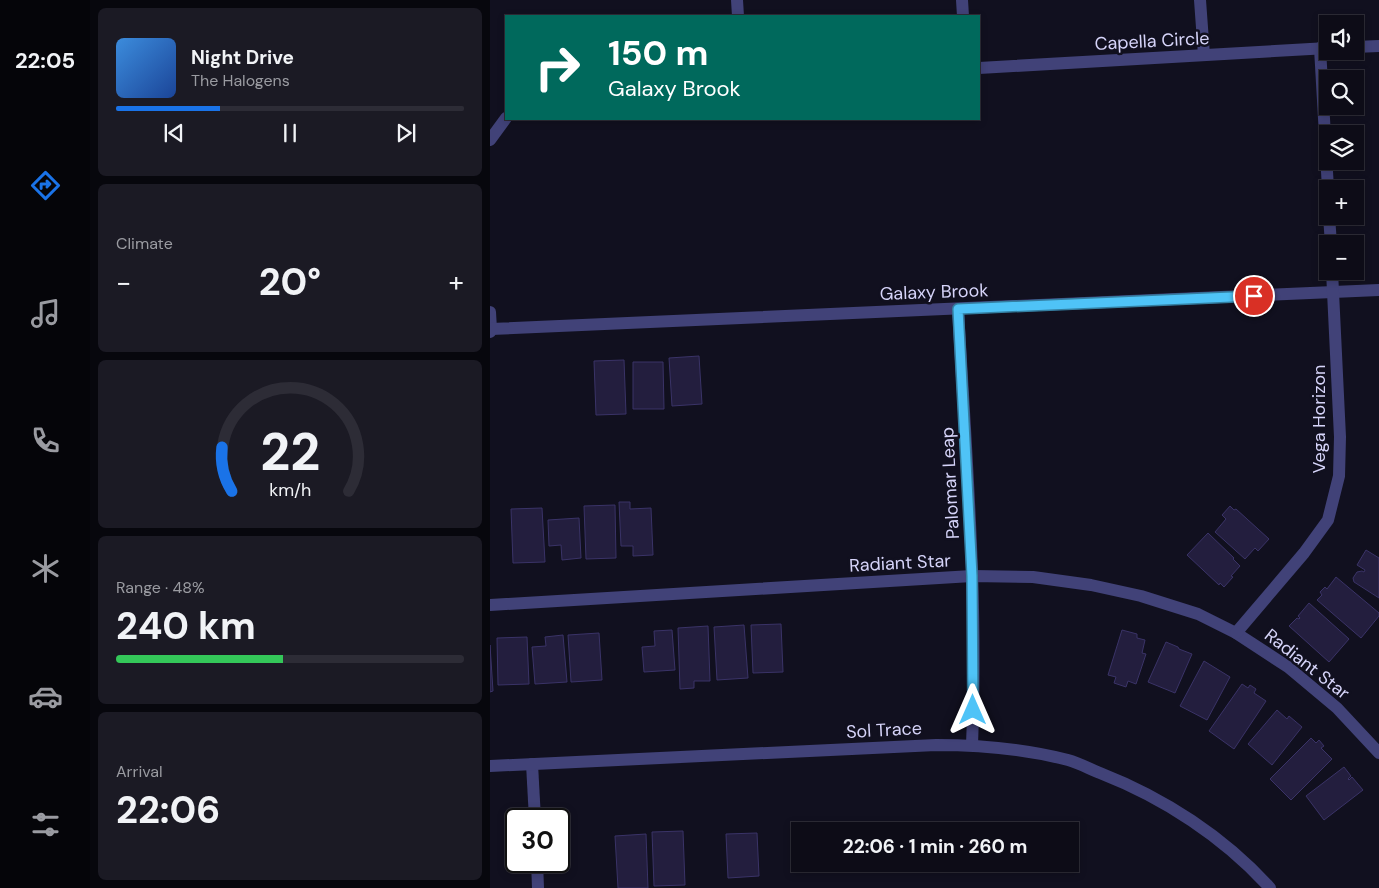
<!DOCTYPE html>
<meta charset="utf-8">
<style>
:root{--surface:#0d0c17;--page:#1b1a24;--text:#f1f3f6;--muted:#9a9ba1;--line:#2d2c36;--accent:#1a73e8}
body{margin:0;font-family:"DM Sans",sans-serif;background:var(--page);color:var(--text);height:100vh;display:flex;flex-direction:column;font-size:19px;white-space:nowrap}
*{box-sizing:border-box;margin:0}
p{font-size:16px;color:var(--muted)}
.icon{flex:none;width:28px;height:28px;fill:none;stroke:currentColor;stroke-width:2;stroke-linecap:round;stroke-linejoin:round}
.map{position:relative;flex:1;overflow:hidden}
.side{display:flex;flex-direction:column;gap:8px;padding:8px;background:#07070d;width:400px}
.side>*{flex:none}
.top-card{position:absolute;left:15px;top:15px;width:475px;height:105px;border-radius:0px;box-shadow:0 2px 8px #0003,0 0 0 1px var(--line);background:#00695c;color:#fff;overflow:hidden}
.buttons{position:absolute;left:829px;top:15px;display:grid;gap:10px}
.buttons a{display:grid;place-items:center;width:45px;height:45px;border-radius:0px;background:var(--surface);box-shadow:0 2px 8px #0003,0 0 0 1px var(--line);font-size:25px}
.speed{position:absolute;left:15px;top:808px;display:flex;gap:10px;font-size:25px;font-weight:700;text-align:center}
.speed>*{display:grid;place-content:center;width:65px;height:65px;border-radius:50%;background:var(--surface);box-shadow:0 2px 8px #0003,0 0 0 1px var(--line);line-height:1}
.speed .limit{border:2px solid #111;border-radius:8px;background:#fff;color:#111}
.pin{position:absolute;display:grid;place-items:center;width:42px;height:42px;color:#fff;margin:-21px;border:2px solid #fff;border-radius:50%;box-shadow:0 1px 5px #0007}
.me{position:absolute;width:55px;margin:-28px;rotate:0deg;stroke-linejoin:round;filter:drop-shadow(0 0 4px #0008)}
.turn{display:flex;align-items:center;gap:18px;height:105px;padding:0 20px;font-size:22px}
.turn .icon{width:65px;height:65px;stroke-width:2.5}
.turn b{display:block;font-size:35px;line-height:42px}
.big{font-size:38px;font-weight:700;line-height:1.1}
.side .card{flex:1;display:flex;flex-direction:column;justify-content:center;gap:8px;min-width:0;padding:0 18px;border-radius:8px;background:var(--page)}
.side .dial{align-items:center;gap:0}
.dial svg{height:130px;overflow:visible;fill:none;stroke:var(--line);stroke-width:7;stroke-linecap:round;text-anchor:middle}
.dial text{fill:var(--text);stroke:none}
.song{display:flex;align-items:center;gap:15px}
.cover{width:60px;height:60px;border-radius:8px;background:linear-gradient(135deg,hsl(210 70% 55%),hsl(220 70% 35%))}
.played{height:5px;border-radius:2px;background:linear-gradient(90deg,var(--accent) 30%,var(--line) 30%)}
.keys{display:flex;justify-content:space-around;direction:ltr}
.heat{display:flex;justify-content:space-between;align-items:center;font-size:28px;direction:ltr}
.charge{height:8px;border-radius:4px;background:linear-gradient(90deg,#34c759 48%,var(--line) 0)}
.trip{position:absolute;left:301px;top:822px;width:288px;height:50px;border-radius:0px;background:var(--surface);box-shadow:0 2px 8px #0003,0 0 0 1px var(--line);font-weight:700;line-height:50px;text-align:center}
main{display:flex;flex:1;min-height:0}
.menu{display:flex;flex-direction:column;width:90px;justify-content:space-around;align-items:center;background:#050509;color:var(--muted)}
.menu .icon{width:35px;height:35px}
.menu .active{color:var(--accent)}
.menu b{font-size:22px;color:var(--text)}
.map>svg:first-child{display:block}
.building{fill:#231e3e;stroke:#3a3367}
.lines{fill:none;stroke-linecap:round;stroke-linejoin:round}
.street{stroke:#414278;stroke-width:12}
.route-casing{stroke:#337fa1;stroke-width:12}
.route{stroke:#4fc3f7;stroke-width:9}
.labels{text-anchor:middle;stroke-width:5;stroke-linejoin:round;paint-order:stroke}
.street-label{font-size:18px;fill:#d6d4f9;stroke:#11101f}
</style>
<main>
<nav class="menu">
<b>22:05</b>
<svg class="icon active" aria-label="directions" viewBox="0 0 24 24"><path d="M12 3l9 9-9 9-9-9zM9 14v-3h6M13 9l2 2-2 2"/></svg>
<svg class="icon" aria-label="music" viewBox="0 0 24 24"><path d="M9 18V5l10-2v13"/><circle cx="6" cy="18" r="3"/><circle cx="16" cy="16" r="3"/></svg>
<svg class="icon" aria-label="phone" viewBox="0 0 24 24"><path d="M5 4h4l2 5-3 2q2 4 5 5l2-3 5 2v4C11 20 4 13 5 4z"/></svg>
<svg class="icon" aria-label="climate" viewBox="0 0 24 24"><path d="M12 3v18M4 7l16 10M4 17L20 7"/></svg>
<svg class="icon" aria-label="car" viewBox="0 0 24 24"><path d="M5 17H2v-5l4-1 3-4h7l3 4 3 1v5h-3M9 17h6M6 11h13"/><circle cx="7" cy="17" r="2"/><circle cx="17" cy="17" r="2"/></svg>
<svg class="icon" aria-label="filters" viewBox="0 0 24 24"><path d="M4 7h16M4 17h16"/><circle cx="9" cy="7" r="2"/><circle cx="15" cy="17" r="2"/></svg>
</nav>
<section class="side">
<div class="card">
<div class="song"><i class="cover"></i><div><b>Night Drive</b><p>The Halogens</p></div></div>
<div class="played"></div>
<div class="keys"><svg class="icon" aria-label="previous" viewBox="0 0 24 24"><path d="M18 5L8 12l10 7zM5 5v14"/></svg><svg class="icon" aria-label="pause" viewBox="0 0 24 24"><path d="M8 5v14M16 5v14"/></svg><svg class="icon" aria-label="next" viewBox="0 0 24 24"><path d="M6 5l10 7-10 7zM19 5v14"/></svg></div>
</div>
<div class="card"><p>Climate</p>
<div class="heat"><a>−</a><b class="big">20°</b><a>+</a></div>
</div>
<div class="card dial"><svg viewBox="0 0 100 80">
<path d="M14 69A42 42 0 1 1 86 69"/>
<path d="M14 69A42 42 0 0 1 8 42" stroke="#1a73e8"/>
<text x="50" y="56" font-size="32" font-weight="700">22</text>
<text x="50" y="72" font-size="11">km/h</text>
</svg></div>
<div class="card"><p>Range · 48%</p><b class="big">240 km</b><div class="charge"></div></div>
<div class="card"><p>Arrival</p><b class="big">22:06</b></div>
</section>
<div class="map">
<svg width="889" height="888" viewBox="0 0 889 888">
<rect width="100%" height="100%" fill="#11101f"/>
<g class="building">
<polygon points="209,356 212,404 182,406 179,358"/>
<polygon points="134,360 136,414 106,415 104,361"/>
<polygon points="143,362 173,362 174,409 143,409"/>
<polygon points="129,502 140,502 140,509 161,508 163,555 143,556 143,546 131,546"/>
<polygon points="125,505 126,558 96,559 94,506"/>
<polygon points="740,506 744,510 746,509 779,539 768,551 765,548 755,559 725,532 736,519 732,515"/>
<polygon points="52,508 55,562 23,563 21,509"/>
<polygon points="89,518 91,558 72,560 71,545 59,546 58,520"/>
<polygon points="718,533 744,558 743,559 750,566 741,576 743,577 734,587 730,583 729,585 697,555"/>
<polygon points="876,550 889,558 889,598 864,582 863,578 867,572 872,571 874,572 875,570 867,565"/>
<polygon points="846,577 889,613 889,616 871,638 827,600 832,595 830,592 835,587 837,589"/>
<polygon points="819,603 859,639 839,662 799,626 807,618 809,619 810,618 808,616"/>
<polygon points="291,624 293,672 263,673 261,625"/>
<polygon points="254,625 258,678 227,680 224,627"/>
<polygon points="218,626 220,681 204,681 204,688 190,689 188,628"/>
<polygon points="182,630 185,670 154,672 152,647 165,646 164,631"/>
<polygon points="632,630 647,634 647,638 655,640 652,653 656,654 646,684 638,681 636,687 624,683 626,677 618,675"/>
<polygon points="109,633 112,680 81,682 78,635"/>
<polygon points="73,635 77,682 45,684 42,647 56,646 55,637"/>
<polygon points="37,637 39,684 8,685 7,638"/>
<polygon points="676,642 688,647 689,649 702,654 685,693 658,682"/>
<polygon points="0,645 3,691 0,692"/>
<polygon points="714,661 740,677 717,720 690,706"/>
<polygon points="752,684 758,688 760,685 766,689 764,693 776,701 744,749 719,731"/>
<polygon points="787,710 797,719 799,716 812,727 782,765 758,744"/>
<polygon points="821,738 826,743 829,740 834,746 831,748 842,759 801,800 780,779"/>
<polygon points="854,767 861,776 858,779 859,780 862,777 873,790 834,820 816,796"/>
<polygon points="193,831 195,885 164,886 162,832"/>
<polygon points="267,833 269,876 238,878 236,834"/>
<polygon points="156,834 158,888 128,888 125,836"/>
</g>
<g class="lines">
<g class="street">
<polyline points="247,0 248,16"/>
<polyline points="472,0 473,16"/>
<polyline points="710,0 714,55"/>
<polyline points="865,47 889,46"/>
<polyline points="830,48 838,189"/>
<polyline points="489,68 838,48"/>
<polyline points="0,140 16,118"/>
<polyline points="839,216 841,244"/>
<path d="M468,309C476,454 488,600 482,745"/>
<polyline points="0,312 1,329 0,332"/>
<polyline points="1,329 889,290"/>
<polyline points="0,605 482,576 543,577 601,585 651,596 708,614 746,633 798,667 847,708 889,753"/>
<polyline points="746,633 814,553 838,520 849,476 850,437 842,271"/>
<polyline points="42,764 45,819"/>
<path d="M0,766L446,745C491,745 535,749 578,760C589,763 600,769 610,773C674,798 734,837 780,888"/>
<polyline points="47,861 48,888"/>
</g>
</g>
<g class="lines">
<defs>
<polyline id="route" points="483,710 482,576 468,309 764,296"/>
</defs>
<use href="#route" class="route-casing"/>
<use href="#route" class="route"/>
</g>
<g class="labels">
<g class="street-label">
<text transform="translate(662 41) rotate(-3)" y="6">Capella Circle</text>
<text transform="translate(444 292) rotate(-2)" y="6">Galaxy Brook</text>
<text transform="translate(829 419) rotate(-90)" y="6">Vega Horizon</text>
<text transform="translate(460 483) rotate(-93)" y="6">Palomar Leap</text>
<text transform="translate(410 563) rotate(-3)" y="6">Radiant Star</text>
<text transform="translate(817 664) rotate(38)" y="6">Radiant Star</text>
<text transform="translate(394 730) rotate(-3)" y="6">Sol Trace</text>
</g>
</g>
</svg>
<div class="buttons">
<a><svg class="icon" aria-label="sound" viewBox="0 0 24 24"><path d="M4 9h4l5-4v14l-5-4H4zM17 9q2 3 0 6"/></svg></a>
<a><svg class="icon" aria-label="search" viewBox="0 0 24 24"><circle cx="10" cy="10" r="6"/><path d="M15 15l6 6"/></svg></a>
<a><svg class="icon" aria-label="layers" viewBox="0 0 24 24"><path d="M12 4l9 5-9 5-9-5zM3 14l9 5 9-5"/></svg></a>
<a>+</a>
<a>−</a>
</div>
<div class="speed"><div class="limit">30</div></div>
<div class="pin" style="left:764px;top:296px;background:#d93025"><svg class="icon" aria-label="arrive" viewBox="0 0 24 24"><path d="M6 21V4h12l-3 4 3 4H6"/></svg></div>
<svg class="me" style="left:483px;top:710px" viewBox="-20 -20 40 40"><path d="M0-17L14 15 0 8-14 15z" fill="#4fc3f7" stroke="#fff" stroke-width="4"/></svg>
<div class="trip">22:06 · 1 min · 260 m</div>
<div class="top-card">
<div class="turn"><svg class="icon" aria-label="right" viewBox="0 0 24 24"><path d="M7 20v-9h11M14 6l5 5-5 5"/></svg><div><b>150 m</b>Galaxy Brook</div></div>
</div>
</div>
</main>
